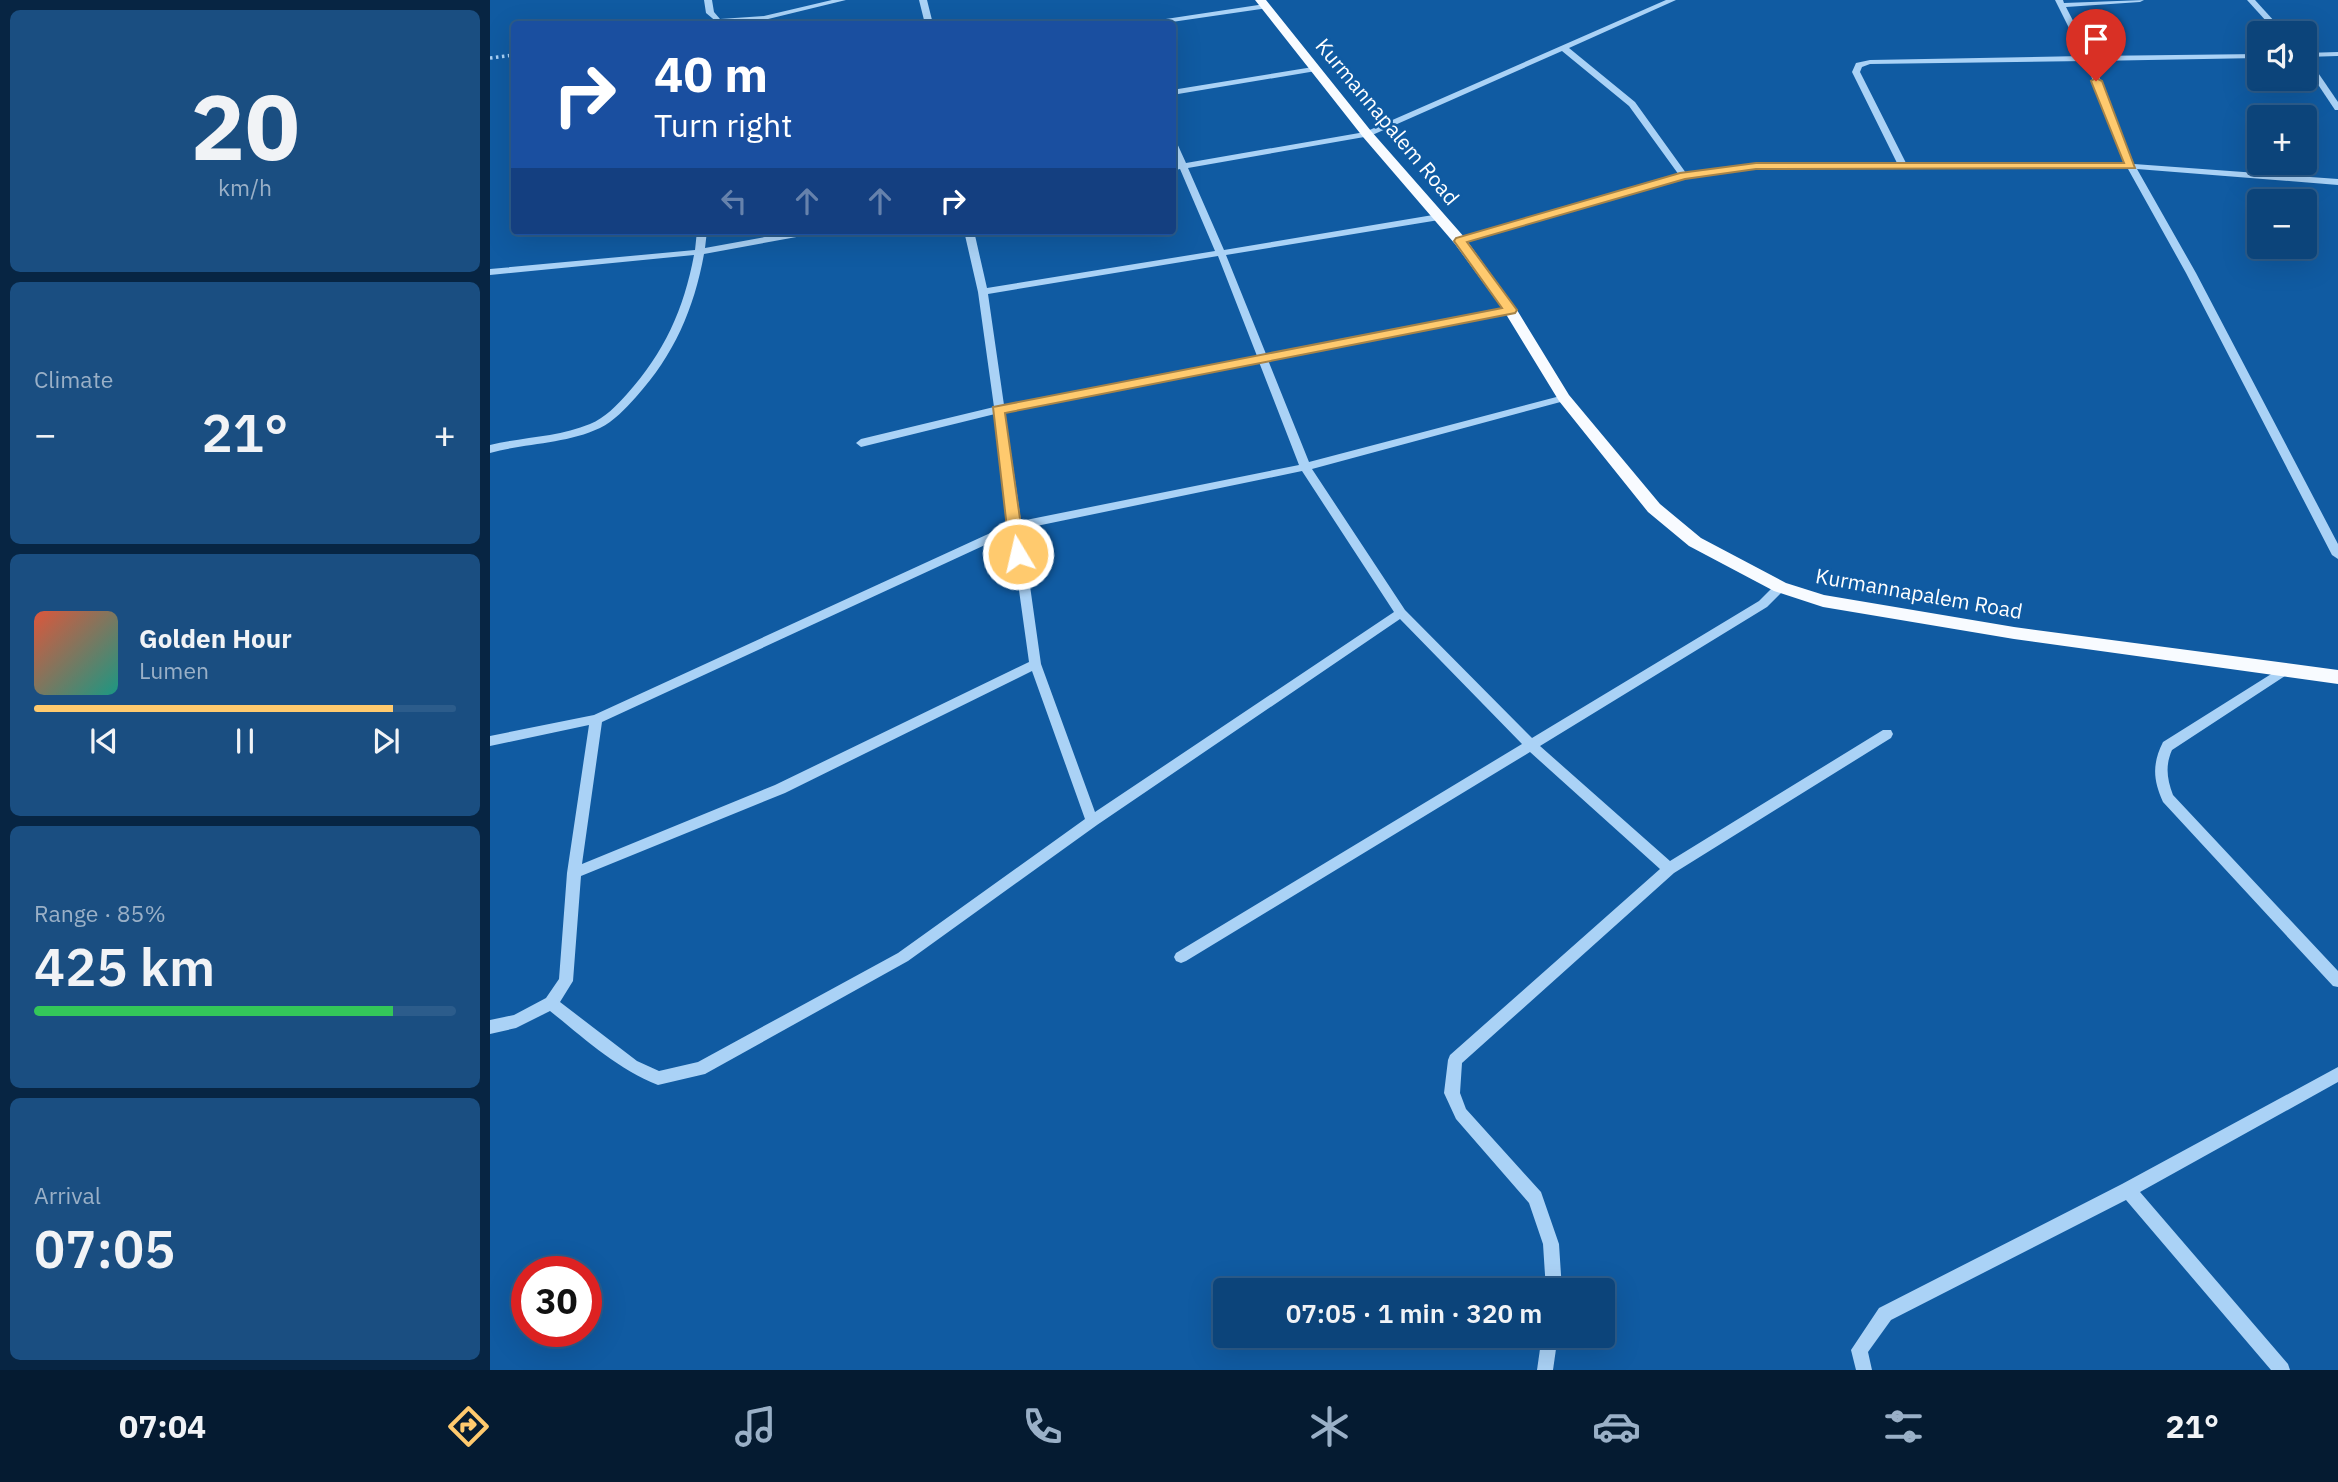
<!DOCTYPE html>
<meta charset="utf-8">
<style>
:root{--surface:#0c447a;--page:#1a4e81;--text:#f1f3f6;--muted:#9ab0c7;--line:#2c5c8b;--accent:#ffca6e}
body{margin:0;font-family:"IBM Plex Sans",sans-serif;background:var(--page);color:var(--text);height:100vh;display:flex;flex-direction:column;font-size:26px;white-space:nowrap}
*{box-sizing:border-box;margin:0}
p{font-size:23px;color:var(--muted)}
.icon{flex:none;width:38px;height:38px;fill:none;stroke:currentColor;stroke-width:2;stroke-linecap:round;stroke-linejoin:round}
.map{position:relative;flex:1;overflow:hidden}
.details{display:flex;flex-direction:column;gap:10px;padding:10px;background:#072543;width:490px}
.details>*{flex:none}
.top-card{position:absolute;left:21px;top:21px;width:665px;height:214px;border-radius:7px;box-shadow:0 7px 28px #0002,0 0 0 2px var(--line);background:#1a4fa0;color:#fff;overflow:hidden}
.controls{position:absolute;left:1757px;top:21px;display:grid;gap:14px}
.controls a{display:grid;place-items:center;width:70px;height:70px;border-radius:7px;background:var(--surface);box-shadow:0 7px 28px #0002,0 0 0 2px var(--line);font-size:35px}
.speed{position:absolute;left:21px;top:1256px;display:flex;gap:14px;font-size:35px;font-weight:700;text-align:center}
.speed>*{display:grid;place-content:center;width:91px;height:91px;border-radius:50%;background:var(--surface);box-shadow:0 7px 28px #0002,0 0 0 2px var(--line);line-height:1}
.speed .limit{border:10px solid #d22;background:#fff;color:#111}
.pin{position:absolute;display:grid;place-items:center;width:60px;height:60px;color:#fff;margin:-72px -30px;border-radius:50% 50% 50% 0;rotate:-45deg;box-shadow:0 0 7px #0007}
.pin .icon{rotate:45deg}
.me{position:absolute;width:77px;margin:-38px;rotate:351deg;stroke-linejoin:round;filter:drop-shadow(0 0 5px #0008)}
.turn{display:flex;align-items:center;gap:24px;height:147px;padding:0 28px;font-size:32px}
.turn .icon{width:91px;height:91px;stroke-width:2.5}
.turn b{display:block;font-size:49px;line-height:60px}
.lanes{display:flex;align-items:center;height:66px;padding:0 28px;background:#0003;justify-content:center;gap:35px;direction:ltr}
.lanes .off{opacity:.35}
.big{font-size:52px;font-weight:600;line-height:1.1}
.details .tile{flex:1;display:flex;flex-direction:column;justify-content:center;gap:10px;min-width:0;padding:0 24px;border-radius:10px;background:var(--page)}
.details .dial{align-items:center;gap:0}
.dial b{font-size:91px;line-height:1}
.song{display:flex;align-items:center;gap:21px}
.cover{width:84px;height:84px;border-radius:10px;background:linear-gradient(135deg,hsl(10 70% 55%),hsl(170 70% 35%))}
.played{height:7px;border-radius:4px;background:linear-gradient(90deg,var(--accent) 85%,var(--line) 85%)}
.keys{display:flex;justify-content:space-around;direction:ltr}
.heat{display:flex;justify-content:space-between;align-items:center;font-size:38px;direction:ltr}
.charge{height:10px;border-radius:5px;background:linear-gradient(90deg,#34c759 85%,var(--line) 0)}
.trip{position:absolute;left:723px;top:1278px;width:402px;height:70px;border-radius:7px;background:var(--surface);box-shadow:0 7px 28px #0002,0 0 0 2px var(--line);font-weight:600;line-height:70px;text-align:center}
.dock{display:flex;height:112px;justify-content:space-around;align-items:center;background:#051b31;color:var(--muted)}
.dock .icon{width:49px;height:49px}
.dock .selected{color:var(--accent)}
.dock b{font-size:32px;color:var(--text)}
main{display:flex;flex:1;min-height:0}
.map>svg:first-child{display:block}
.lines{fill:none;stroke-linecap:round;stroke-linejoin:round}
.path{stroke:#aad2f6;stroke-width:3.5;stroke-dasharray:2.5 3.5;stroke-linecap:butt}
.minor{fill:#aad2f6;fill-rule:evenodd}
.major{fill:#f8fbff;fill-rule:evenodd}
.route{fill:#ffca6e;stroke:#a68348;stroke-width:2}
.labels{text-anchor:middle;stroke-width:5;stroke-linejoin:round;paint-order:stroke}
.street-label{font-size:21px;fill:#fff;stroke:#105ba2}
</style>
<main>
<section class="details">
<div class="tile dial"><b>20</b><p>km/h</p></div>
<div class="tile"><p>Climate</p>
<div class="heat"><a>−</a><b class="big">21°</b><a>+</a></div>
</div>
<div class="tile">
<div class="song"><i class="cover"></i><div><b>Golden Hour</b><p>Lumen</p></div></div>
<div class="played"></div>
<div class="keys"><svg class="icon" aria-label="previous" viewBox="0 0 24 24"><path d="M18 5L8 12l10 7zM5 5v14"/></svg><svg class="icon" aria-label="pause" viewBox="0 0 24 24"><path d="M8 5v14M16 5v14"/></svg><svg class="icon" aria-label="next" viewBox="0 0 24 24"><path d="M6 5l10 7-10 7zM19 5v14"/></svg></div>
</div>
<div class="tile"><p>Range · 85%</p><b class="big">425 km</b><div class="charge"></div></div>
<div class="tile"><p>Arrival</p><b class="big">07:05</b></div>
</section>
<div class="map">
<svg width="1848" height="1370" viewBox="0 0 1848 1370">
<rect width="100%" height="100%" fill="#105ba2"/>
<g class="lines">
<polyline class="path" points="0,58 24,55"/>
<g class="minor">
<polygon points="214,0 222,0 224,12 230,19 274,16 342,0 356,0 274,20 228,23 216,13"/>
<polygon points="429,0 437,0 443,24 435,24"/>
<path d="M1176,0H1186L1079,48L1145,102L1196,173L1266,163H1407L1362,72L1366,63L1380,60L1593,56L1565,0H1573L1574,3L1654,0L1650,2L1576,7L1601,56L1769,54V58L1603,61L1644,164L1848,179V185L1647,169L1706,273L1848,544V559L1842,555L1696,273L1638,169H1266L1195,179L973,243H967V239L1189,175L1139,106L1072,51L880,136L698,168L734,250L949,214L954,217L949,220L736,255L776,354L1020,307L1025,310L1020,313L778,360L819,462L1074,395L1079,398L1078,400L822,469L915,610L1042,738L1269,601L1286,584H1294L1296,587L1294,590L1277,607L1050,746L1180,861L1393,730H1401L1403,734L1401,738L1184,873L972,1063L970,1093L976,1109L1051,1192L1069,1244L1072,1290H1056L1053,1244L1039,1203L966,1119L954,1093L958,1060L960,1055L1170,869L1040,752L696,961L691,963L686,961L684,957L686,953L1032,744L910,619L607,825L418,961L215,1074L168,1085C127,1069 94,1038 60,1011L26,1028L0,1034V1020L24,1015L56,998L69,979L77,873L99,725L0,746V736L104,715L520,524L505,414L371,447L366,443L371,439L504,407L488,292L474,231H484L497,288L725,251L690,169L682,171V165L688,164L682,152V139L686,141L696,163L875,132ZM1595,61L1636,163H1416L1370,72L1372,67L1380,64ZM728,256L767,356L514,405L498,294ZM769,362L809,465L531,521L515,412ZM812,471L904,612L605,812L551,664L532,529ZM521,533L539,662L285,785L92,864L112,722ZM542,671L595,819L408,953L208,1062L169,1071L147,1061L70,1002L83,981L91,876L295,793Z"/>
<polygon points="1757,0 1765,0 1795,33 1787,33"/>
<polygon points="775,4 779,6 778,8 668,24 652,24 656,22"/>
<polygon points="1848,52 1848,56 1815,57 1815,53"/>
<polygon points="1815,58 1818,58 1848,102 1848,110 1845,110 1815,65"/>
<polygon points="823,67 827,69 826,71 682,95 682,90"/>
<path d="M207,231H217L215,248L308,231H328L323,234L214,254C204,309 184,355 146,397C135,409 124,421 110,428C76,444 36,443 0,453V445C33,437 69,437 100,424C115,418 127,405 137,394C174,353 194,309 204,255L0,275V269L205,250Z"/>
<path d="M1794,666L1798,668L1800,671L1798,674L1682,750C1675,766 1677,779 1683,795L1848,971V987L1843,986L1673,802C1663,780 1662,764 1673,742Z"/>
<polygon points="1848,1067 1848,1082 1650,1192 1798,1364 1800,1370 1781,1370 1636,1200 1401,1320 1378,1352 1382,1370 1366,1370 1361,1350 1389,1308 1632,1184"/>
<polygon points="1052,1335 1068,1335 1063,1370 1047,1370"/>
</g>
<polygon class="major" points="765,0 776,0 881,131 975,238 1027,310 1079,395 1170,504 1211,538 1296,583 1334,595 1524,627 1848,670 1848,684 1524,639 1333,607 1284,591 1199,546 1158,512 1069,401 1014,311 965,244 873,137"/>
</g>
<polygon class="route" points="1606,78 1612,81 1645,168 1266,169 1195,179 977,242 1027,310 1025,313 515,413 535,554 528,560 520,554 503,407 1012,308 964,241 966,238 1190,173 1266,163 1634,163 1601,81"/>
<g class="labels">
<g class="street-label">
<text transform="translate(897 122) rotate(50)" y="7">Kurmannapalem Road</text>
<text transform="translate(1429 594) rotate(10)" y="7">Kurmannapalem Road</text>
</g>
</g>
</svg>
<div class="controls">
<a><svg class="icon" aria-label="sound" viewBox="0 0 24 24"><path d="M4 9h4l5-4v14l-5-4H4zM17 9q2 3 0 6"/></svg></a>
<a>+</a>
<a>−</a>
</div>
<div class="speed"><div class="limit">30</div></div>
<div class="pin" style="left:1606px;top:81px;background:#d93025"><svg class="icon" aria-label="arrive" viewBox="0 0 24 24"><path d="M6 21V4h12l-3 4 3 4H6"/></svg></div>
<svg class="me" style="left:528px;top:554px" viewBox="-20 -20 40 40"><circle r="17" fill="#ffca6e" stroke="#fff" stroke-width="3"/><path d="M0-11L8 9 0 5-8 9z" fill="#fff"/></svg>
<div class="trip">07:05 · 1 min · 320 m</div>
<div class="top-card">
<div class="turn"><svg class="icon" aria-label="right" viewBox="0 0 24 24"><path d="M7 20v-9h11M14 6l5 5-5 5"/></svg><div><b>40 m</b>Turn right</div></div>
<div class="lanes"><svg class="icon off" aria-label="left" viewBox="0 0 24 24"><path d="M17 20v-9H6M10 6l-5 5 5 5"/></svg><svg class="icon off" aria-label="ahead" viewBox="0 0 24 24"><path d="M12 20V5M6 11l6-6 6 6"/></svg><svg class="icon off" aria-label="ahead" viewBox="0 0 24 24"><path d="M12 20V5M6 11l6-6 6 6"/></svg><svg class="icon" aria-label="right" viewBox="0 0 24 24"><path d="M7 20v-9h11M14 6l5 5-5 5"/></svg></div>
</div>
</div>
</main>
<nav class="dock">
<b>07:04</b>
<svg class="icon selected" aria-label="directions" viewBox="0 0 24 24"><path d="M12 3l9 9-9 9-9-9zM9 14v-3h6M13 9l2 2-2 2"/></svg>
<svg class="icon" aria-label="music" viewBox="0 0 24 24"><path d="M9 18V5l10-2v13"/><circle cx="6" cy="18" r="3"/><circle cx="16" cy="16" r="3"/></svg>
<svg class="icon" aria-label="phone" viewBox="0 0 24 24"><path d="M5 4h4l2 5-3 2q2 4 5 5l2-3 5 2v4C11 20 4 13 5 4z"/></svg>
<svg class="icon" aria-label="climate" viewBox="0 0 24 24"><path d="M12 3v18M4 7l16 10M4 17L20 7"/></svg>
<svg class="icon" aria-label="car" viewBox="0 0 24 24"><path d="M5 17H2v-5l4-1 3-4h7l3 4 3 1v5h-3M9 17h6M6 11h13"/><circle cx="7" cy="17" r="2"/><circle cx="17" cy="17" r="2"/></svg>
<svg class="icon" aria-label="filters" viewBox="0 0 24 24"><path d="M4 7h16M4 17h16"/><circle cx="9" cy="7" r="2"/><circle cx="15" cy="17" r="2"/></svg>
<b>21°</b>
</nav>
